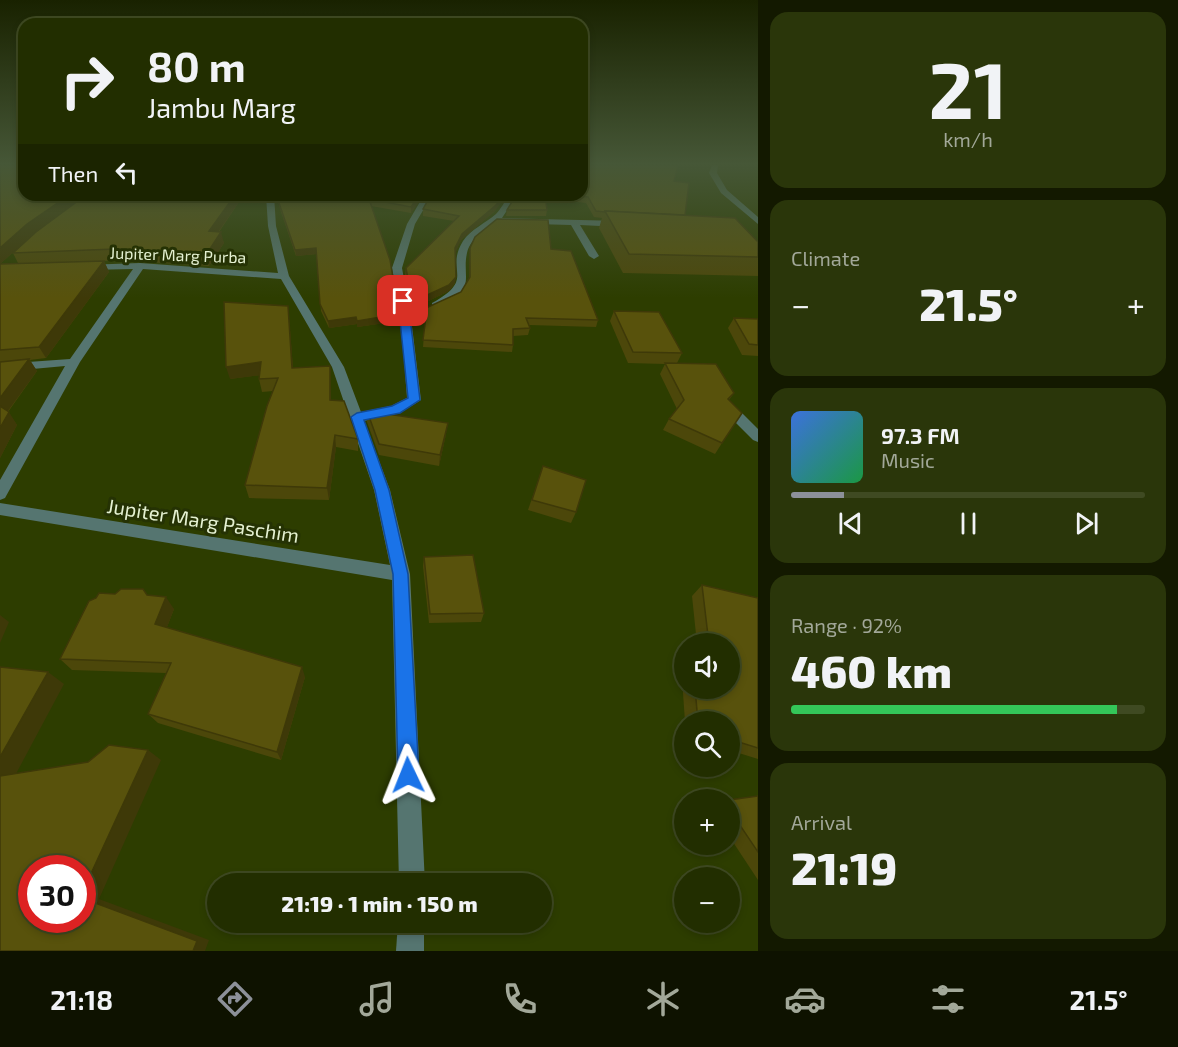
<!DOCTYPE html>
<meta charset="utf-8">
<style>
:root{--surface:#222e00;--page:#2a360a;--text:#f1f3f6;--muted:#a2a899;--line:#3f4a22;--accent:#8c9099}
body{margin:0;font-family:"Exo 2",sans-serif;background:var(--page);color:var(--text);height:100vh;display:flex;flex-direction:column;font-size:22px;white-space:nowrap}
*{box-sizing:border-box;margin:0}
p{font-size:20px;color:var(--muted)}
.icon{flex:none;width:33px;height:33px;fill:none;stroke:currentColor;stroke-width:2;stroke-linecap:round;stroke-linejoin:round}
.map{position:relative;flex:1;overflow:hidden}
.drawer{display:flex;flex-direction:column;gap:12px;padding:12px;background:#131900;width:420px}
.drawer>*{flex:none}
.guide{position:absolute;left:18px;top:18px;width:570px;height:183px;border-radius:18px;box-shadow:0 3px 9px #0003,0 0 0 2px var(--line);background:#222e00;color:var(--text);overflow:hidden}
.tools{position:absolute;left:674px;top:633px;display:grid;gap:12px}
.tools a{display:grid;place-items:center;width:66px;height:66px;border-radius:50%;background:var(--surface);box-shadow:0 3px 9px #0003,0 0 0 2px var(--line);font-size:30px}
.speed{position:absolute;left:18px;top:855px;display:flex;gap:12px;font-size:30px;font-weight:700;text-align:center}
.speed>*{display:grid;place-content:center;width:78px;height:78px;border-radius:50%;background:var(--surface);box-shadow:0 3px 9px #0003,0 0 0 2px var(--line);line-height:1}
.speed .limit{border:9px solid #d22;background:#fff;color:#111}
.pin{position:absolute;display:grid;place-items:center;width:51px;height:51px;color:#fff;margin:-26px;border-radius:12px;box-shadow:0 3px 9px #0006}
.me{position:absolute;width:66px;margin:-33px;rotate:358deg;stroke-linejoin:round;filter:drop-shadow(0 0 4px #0008)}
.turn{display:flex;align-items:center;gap:21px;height:126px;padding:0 30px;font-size:27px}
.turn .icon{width:78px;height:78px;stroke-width:2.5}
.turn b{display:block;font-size:42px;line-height:51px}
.then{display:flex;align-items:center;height:57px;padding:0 30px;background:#0003;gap:12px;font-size:22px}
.big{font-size:45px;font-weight:800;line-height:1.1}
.drawer .card{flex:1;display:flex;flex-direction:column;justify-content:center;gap:9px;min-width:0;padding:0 21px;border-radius:18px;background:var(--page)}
.drawer .dial{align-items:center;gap:0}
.dial b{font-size:78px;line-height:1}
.song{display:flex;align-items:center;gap:18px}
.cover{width:72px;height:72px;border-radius:9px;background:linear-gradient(135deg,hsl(220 70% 55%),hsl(140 70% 35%))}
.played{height:6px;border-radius:3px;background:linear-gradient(90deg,var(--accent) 15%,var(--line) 15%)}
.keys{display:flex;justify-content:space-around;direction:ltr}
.heat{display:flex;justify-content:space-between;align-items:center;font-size:33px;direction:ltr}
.charge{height:9px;border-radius:4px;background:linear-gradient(90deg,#34c759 92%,var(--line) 0)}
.trip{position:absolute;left:207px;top:873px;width:345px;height:60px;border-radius:30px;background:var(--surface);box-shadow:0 3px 9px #0003,0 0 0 2px var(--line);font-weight:800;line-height:60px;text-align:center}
.dock{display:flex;height:96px;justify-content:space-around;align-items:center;background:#0e1200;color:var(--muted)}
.dock .icon{width:42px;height:42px}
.dock .selected{color:var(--accent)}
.dock b{font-size:27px;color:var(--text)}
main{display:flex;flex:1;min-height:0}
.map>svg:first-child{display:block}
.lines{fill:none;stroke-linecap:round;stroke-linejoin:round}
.minor{fill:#557570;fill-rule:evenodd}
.wall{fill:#4c470a;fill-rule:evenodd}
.shaded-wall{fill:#3e3908}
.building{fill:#58520c;stroke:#3e3908;stroke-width:1.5}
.route{fill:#1a73e8;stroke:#114b97;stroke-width:1.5}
.labels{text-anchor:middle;stroke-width:6;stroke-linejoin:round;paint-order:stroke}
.far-street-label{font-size:16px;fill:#e5f1d2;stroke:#253204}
.street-label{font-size:20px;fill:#e5f1d2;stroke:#253204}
</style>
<main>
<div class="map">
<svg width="758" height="951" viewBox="0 0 758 951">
<rect width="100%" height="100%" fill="#2d3d00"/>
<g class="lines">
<g class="minor">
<polygon points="712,165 718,165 717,173 727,190 758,217 758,224 721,193 709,173"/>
<polygon points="266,195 274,195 276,226 289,276 344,367 361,412 391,406 407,398 401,318 392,268 407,224 424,195 432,195 415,224 402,268 411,318 421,400 400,413 364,421 390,490 410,574 425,884 399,884 392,580 0,515 0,503 390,565 374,490 332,367 281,279 143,269 80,362 5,498 0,500 0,480 65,366 0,372 0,364 70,359 133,269 87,270 84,269 84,265 140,263 278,273 268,226"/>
<path d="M509,195H517L502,218L621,221L625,224L621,227L580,225L599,256L594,259L589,256L571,225L495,223C484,231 470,239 467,253C462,275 475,287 449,302C443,305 439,308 432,307V303C477,278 444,272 463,241C471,229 486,223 496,214C501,209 505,201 509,195Z"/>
<polygon points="730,405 735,406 758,429 758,442 753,440 725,412 723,409"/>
<polygon points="398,922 424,922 424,951 396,951"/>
</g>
</g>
<g class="wall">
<path d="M0,165L24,195L239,202L219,232L224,243L209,266L119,260L104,261L109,272L46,358L30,360L37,371L8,412L17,425L0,458ZM29,238L13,253L18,263L0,264Z"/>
<polygon points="674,181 685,215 758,242 758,276 623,273 599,228 602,218 594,217 586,203 546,198 547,210 546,216 506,216 507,210 516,195 582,195"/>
<polygon points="280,195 423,195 411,213 371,206 399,321 357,327 357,324 329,328 321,311 317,254 296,256 280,209 279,203"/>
<polygon points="423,209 495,211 461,240 455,252 455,283 449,291 412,309 405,275 406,268 454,221 423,216"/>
<polygon points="470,248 551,249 598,320 596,327 529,325 530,328 528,335 513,336 513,345 512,352 423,347 425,323 415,322 415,313 461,292 469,279"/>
<polygon points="614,311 682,353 677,363 734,393 729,400 722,443 715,454 663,430 669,419 677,409 660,374 665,364 628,363 610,321"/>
<polygon points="289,318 293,368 330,366 331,400 358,439 358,451 336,447 329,500 249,498 245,485 273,391 262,392 259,379 260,375 230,379"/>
<polygon points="734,318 758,319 758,356 742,355 728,328"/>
<polygon points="367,411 446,434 439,466 379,455 367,422"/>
<polygon points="543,466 576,512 571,523 528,510"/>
<polygon points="424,557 484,613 481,622 429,623 423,566"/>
<polygon points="702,585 758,598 758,759 729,750 729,722 685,722 681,664 684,661 684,688 729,688 729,644 697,644 692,596"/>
<polygon points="115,594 147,595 174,609 167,627 305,677 281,760 158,723 148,714 166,673 72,670 60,659"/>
<polygon points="758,796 758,880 729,836 729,800"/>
</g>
<g class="shaded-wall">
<polygon points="69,195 87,195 33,235 0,264 0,248 27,224"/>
<polygon points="235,195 238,195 239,202 212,241 209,231"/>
<polygon points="419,195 423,195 411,213 411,207"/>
<polygon points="504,195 507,195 495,211 461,240 455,254 455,248 462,234"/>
<polygon points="221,232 224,243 209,266 206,255"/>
<polygon points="316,248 317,254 296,256 295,250"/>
<polygon points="104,261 109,272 46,358 39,347"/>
<polygon points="456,277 455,283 449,291 412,309 412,302"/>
<polygon points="288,306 289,318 294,381 292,368"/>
<polygon points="399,314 399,321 357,327 357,321"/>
<polygon points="356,317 357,324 329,328 328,321"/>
<polygon points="29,359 37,371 5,415 0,408 0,398"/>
<polygon points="261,362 263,375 230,379 226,367"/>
<polygon points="9,412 17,425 0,458 0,428"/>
<polygon points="448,423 446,434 439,466 440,455"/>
<polygon points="335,435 336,447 329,500 327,488"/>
<polygon points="166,597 174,609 164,635 155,624"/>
<polygon points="0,615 9,622 0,643"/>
<polygon points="302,667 305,677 281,760 277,752"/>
<polygon points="48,672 64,684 10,785 0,782 0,757"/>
<polygon points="148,750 161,760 99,899 209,940 205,951 193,951 82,898 82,893"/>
</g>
<g class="building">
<polygon points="0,165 24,165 24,195 69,195 27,224 0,248"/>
<polygon points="582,165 678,165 674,181 689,183 685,215 605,211 605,212 596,211 588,197 572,195 582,195"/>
<polygon points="86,195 235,195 209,231 221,232 206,255 115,249 13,253 36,232"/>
<polygon points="280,195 419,195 411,207 369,199 390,260 399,314 357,321 356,317 328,321 320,304 316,248 295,250 279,203"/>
<polygon points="431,195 504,195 496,205 462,234 455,248 456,277 449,285 412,302 406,268 459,216 423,209"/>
<polygon points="516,195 545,195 547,210 507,210"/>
<polygon points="605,211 735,218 758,242 758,257 629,254"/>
<polygon points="497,219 548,220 551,249 571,251 598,320 526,318 530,328 513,329 513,345 423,340 426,316 415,316 415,313 461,292 470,277 470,248 475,237"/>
<polygon points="104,261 39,347 0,350 0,264"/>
<polygon points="224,302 288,306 292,368 330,366 330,400 344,401 358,439 335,435 327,488 245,485 267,406 278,378 259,379 261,362 226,367"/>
<polygon points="614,311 659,312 682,353 633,352"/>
<polygon points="734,318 758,319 758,345 749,344"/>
<polygon points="29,359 0,398 0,362"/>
<polygon points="665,363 716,364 734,393 728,399 742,413 722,443 669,419 684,400"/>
<polygon points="0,406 9,412 0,428"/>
<polygon points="367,411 448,423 440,455 379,444"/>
<polygon points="543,466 586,480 576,512 532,500"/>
<polygon points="473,555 484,613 430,614 424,557"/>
<polygon points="702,585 758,598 758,748 729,739 729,722 698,722 695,688 729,688 729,644 709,644"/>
<polygon points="121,589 143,589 147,595 166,597 155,624 302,667 277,752 148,714 171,663 60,659 89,601 96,598 99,593 115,594"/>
<polygon points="0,667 48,672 0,757"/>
<polygon points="109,745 148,750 82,893 82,868 32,868 32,920 82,920 82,898 197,941 193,951 0,951 0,776 88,762"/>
<polygon points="758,796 758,852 729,809 729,800"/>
</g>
<linearGradient id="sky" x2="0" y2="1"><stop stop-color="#192200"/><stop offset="0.55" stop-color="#465737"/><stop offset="1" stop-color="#465737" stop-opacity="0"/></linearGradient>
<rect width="758" height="298" fill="url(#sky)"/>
<polygon class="route" points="403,298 408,301 420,400 400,413 364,420 389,490 408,574 419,775 416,782 408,785 401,782 398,775 393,574 375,490 351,417 357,413 392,406 408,398 398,301"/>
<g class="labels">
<g class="far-street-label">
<text transform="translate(178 255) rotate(2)" y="6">Jupiter Marg Purba</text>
</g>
<g class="street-label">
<text transform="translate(203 521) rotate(9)" y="7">Jupiter Marg Paschim</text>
</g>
</g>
</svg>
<div class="tools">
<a><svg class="icon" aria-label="sound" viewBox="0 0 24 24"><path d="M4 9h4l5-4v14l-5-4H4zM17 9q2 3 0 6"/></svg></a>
<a><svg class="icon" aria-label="search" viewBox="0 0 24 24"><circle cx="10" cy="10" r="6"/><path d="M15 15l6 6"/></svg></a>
<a>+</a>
<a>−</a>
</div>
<div class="speed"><div class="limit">30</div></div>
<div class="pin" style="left:403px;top:301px;background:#d93025"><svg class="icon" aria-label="arrive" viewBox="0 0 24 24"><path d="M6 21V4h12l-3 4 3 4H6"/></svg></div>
<svg class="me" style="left:408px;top:775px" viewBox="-20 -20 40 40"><path d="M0-17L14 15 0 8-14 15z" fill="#1a73e8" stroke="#fff" stroke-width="4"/></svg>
<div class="trip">21:19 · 1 min · 150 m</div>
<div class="guide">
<div class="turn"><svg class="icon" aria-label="right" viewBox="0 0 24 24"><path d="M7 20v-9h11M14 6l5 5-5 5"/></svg><div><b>80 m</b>Jambu Marg</div></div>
<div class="then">Then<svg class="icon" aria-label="left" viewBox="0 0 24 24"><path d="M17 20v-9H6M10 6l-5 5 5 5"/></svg></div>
</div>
</div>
<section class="drawer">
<div class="card dial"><b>21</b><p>km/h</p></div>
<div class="card"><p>Climate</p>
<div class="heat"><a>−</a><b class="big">21.5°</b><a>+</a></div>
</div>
<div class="card">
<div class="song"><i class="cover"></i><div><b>97.3 FM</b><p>Music</p></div></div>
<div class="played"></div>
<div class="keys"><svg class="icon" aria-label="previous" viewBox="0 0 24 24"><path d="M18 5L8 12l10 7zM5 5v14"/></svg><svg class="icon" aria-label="pause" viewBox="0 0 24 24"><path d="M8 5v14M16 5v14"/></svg><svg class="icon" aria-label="next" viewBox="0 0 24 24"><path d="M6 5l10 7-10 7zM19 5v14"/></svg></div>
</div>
<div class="card"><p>Range · 92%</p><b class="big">460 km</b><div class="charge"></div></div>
<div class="card"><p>Arrival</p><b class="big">21:19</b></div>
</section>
</main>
<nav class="dock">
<b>21:18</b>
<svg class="icon selected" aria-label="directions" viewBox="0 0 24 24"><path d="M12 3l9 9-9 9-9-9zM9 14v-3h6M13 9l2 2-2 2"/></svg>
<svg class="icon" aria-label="music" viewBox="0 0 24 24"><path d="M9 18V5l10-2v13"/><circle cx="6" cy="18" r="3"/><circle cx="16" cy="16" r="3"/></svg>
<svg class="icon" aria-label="phone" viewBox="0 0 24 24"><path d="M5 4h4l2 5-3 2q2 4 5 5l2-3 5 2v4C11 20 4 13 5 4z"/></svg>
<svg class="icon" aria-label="climate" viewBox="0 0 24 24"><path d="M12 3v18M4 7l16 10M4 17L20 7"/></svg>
<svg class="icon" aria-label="car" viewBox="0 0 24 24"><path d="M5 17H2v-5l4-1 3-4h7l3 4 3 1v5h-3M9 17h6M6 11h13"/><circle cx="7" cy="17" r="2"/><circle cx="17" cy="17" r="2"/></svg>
<svg class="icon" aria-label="filters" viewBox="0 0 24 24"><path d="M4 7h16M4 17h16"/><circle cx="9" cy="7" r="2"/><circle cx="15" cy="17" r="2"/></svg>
<b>21.5°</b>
</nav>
